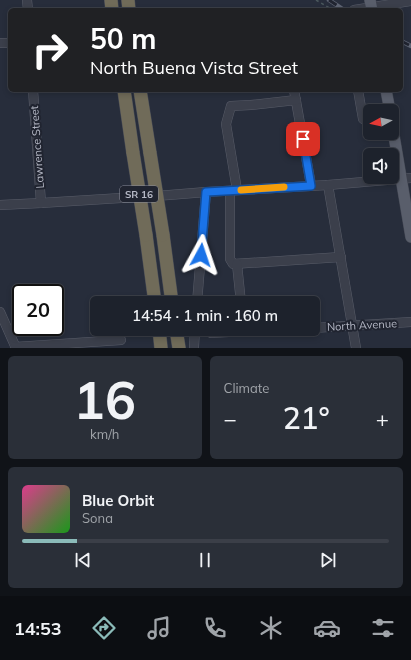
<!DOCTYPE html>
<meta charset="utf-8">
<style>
:root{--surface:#1d222c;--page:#2a2f38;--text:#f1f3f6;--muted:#a0a4a9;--line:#3b3f48;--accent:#8bbbb9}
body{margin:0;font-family:Mulish,sans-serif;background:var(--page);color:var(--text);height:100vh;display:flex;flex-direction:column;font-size:15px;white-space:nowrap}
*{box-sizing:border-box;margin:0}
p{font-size:13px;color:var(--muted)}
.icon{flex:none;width:22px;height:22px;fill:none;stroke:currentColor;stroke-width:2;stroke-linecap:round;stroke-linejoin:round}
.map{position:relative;height:348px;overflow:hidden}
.drawer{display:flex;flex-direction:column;gap:8px;padding:8px;background:#101318;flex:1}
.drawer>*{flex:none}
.guide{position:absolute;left:8px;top:8px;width:395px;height:84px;border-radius:6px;box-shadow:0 2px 6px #0003,0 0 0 1px var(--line);background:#202124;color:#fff;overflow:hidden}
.needle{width:26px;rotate:262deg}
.tools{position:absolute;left:363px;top:104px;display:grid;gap:8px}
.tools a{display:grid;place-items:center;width:36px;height:36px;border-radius:6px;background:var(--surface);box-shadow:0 2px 6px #0003,0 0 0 1px var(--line);font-size:20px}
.speed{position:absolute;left:12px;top:284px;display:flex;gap:8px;font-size:20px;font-weight:700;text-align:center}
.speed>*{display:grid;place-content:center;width:52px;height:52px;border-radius:50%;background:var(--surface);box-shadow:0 2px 6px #0003,0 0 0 1px var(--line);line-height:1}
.speed .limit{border:2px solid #111;border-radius:6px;background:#fff;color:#111}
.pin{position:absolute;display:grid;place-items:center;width:34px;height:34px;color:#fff;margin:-17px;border-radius:8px;box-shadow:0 2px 6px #0006}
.me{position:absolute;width:44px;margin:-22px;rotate:5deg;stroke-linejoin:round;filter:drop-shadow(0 0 3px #0008)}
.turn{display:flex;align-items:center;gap:14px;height:84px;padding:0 16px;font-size:18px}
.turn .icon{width:52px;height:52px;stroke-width:2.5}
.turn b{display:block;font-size:28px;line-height:34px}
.big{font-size:30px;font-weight:600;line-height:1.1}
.drawer .widget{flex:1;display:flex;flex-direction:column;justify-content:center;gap:6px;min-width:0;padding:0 14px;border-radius:6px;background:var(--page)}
.drawer .dial{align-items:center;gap:0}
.dial b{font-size:52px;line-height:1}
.song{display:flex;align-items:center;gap:12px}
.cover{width:48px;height:48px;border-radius:6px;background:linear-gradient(135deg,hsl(330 70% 55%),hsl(120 70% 35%))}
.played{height:4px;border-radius:2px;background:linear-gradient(90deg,var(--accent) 15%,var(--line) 15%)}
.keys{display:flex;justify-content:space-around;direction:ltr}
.heat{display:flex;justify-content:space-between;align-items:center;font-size:22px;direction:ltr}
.drawer .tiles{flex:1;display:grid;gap:8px;grid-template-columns:1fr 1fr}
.widget:last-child{grid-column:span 2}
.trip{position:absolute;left:90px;top:296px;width:230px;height:40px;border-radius:6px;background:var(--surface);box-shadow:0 2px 6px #0003,0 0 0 1px var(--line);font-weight:600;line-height:40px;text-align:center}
.tabs{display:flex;height:64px;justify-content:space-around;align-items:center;background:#0c0e12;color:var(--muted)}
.tabs .icon{width:28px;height:28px}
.tabs .current{color:var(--accent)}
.tabs b{font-size:18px;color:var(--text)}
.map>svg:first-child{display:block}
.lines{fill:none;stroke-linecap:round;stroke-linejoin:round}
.minor-casing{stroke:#595d69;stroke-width:10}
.major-casing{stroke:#444854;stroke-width:12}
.highway-casing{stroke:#464a56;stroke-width:14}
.path{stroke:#4b585d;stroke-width:1.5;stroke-dasharray:3 3;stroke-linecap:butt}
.minor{stroke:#3b3f4b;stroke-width:9}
.major{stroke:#595e6b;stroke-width:11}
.highway{stroke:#706b59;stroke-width:13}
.rail-casing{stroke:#5f6574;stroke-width:4.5}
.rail{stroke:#202430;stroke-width:3;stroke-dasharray:9;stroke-linecap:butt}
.highway-bridge-casing{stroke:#464a56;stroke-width:14;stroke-linecap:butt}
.highway-bridge{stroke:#706b59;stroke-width:13}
.route-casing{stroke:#114b97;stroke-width:10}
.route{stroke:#1a73e8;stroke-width:7}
.slow{stroke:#f59e0b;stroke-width:7}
.labels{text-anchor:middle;stroke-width:4;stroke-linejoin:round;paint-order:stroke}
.shield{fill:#202430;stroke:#8a8d9a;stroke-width:1}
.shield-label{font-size:10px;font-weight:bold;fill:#b7bac7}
.street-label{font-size:11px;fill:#b7bac7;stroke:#202430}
</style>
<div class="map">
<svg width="411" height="348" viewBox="0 0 411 348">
<rect width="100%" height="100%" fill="#272d3b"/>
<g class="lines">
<defs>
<g id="minor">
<polyline points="27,0 28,10"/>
<polyline points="354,10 411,1"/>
<polyline points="0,43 10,43"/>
<polyline points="33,90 41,203"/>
<polyline points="294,90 311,185"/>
<polyline points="358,90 363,119"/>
<polyline points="328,185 356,348"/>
<polyline points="237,190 226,124 231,106 251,105 296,100"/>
<polyline points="230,191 230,259 233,264 341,257"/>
<polyline points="0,205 41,203 169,195 206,192 328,185 411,178"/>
<polyline points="237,264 241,303"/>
<polyline points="197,303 206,192"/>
<polyline points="0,312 16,348"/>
<polyline points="313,328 411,322"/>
<polyline points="211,333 286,329"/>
<polyline points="15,347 121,340"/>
<polyline points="194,347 195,329"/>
</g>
<g id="major">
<polyline points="370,0 372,10"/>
<polyline points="386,90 390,111"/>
<polyline points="392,124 411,237"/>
</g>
<g id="highway">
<polyline points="111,0 112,10"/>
<polyline points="128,0 129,10"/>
<polyline points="124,90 133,153"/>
<polyline points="140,90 150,153"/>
<polyline points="146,235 155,303"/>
<polyline points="163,235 172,303"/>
<polyline points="159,329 161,348"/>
<polyline points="176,329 179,348"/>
</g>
</defs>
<use href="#minor" class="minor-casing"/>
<use href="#major" class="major-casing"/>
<use href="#highway" class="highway-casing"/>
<polyline class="path" points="316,0 333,10"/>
<use href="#minor" class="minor"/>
<use href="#major" class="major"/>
<use href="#highway" class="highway"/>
<defs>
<g id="rail">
<polyline points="329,0 344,10"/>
<polyline points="401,41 411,46"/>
</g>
</defs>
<use href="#rail" class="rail-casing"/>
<use href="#rail" class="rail"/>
<defs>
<g id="highway-bridge">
<polyline points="133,153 146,235"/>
<polyline points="150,153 163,235"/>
</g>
</defs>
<use href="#highway-bridge" class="highway-bridge-casing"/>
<use href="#highway-bridge" class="highway-bridge"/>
</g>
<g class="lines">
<defs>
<polyline id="route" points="201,255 206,192 311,186 303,139"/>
</defs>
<use href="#route" class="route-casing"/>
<use href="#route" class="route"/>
<polyline class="slow" points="241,190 284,187"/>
</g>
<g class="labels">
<rect class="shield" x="120" y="186" width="38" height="16" rx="3"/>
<g class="shield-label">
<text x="139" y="198">SR 16</text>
</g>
<g class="street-label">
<text transform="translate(37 147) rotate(-94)" y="4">Lawrence Street</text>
<text transform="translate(362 325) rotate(-3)" y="4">North Avenue</text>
</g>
</g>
</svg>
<div class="tools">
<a><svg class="needle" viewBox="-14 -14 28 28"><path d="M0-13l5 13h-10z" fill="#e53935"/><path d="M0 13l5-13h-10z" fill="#a0a4a9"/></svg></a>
<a><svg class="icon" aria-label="sound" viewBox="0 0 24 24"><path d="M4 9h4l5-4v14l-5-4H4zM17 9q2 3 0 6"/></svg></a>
</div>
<div class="speed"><div class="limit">20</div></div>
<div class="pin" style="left:303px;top:139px;background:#d93025"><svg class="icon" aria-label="arrive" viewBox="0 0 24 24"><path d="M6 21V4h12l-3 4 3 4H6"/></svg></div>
<svg class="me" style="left:201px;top:255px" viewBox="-20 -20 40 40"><path d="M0-17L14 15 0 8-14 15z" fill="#1a73e8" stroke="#fff" stroke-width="4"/></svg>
<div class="trip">14:54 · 1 min · 160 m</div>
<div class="guide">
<div class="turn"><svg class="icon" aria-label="right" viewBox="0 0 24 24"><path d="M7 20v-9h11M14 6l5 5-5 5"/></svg><div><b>50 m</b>North Buena Vista Street</div></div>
</div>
</div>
<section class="drawer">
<div class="tiles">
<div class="widget dial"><b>16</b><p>km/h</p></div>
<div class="widget"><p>Climate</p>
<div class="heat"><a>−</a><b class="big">21°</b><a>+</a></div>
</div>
<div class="widget">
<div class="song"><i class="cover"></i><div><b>Blue Orbit</b><p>Sona</p></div></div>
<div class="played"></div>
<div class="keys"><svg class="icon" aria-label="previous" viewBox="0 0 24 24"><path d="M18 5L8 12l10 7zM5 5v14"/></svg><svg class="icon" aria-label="pause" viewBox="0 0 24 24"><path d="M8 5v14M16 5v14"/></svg><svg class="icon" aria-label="next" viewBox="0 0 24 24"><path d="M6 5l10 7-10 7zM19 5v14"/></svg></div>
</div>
</div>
</section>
<nav class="tabs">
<b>14:53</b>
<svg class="icon current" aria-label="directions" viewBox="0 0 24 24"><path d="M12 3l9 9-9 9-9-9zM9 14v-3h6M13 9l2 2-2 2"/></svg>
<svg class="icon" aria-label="music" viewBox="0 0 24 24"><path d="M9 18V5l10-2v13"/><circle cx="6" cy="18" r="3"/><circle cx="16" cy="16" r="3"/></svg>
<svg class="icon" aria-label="phone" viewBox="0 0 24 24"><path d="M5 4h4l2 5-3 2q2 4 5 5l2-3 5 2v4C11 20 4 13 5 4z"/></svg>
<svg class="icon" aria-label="climate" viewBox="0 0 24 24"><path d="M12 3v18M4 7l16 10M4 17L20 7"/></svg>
<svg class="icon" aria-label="car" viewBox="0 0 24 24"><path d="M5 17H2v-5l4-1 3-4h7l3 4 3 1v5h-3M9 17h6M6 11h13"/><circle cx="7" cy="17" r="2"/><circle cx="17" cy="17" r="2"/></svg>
<svg class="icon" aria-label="filters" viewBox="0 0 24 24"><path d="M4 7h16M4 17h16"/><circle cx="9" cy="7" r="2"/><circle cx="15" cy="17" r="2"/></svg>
</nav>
